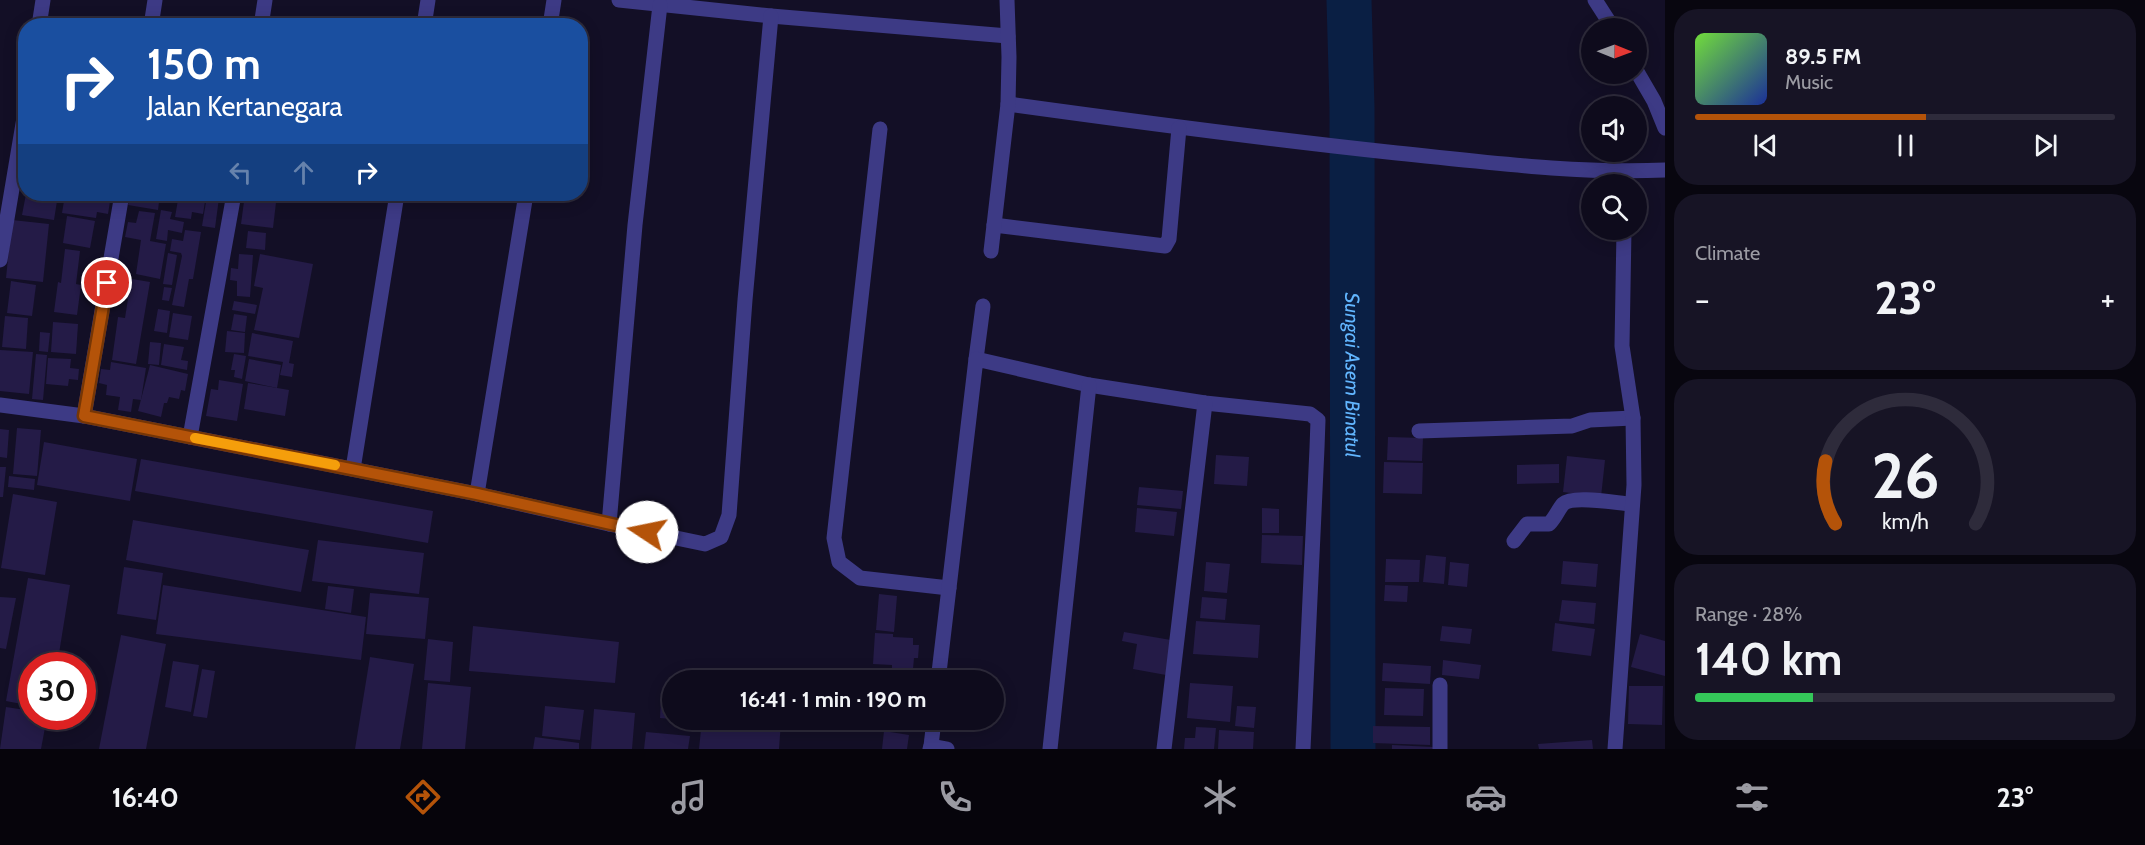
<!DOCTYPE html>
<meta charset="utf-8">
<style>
:root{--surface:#0e0b1c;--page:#171425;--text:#f1f3f6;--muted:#9b9ba3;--line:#2e2b3b;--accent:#b45309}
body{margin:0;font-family:Cabin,sans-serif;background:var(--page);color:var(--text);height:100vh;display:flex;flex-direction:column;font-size:22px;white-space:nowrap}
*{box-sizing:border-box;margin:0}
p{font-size:20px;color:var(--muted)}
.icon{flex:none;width:33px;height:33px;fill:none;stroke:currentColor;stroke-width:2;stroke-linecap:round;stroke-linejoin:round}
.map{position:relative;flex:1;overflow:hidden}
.details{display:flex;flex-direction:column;gap:9px;padding:9px;background:#08060f;width:480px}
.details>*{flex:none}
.guide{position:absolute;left:18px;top:18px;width:570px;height:183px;border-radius:24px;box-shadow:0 3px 15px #0003,0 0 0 2px var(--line);background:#1a4fa0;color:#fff;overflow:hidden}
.needle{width:39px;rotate:91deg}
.buttons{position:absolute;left:1581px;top:18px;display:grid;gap:12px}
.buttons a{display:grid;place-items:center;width:66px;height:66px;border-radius:50%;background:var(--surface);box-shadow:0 3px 15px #0003,0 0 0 2px var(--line);font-size:30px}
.speed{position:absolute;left:18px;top:652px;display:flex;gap:12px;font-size:30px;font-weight:700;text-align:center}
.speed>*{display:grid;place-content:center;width:78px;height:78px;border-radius:50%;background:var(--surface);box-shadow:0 3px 15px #0003,0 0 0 2px var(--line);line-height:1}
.speed .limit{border:9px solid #d22;background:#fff;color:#111}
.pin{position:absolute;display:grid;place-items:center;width:51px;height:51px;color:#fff;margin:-26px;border:3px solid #fff;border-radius:50%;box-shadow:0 2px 6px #0007}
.me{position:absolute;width:66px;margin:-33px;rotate:281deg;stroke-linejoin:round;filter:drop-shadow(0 0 4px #0008)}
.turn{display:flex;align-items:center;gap:21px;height:126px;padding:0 30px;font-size:27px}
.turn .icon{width:78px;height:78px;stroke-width:2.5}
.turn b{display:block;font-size:42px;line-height:51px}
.lanes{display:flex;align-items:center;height:57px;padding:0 30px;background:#0003;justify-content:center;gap:30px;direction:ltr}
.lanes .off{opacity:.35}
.big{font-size:45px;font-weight:700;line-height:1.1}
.details .card{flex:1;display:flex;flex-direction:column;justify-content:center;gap:9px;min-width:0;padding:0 21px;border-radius:24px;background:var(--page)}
.details .dial{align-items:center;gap:0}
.dial svg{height:156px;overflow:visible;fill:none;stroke:var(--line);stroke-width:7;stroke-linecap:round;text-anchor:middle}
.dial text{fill:var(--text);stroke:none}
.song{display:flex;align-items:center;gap:18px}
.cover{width:72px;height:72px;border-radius:9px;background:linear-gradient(135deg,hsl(100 70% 55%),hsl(230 70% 35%))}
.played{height:6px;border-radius:3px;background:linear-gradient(90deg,var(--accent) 55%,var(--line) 55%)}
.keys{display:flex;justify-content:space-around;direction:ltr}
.heat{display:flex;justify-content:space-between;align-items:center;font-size:33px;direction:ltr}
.charge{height:9px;border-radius:4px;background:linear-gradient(90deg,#34c759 28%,var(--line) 0)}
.trip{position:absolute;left:662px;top:670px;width:342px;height:60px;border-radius:30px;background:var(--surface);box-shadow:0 3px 15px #0003,0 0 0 2px var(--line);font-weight:700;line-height:60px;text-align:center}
.tab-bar{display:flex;height:96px;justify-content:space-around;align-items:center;background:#06040b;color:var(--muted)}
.tab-bar .icon{width:42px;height:42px}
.tab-bar .on{color:var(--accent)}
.tab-bar b{font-size:27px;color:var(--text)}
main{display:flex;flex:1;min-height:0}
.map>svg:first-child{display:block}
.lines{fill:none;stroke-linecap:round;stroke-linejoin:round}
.river{stroke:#0a1f44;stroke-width:45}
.building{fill:#241b47}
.minor{stroke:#3d3a85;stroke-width:15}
.route-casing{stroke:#753606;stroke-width:15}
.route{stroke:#b45309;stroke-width:10}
.slow{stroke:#f59e0b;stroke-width:10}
.labels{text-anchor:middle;stroke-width:6;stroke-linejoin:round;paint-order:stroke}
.water-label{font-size:20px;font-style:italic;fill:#62b6ff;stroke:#130f26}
</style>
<main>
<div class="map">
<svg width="1665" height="749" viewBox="0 0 1665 749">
<rect width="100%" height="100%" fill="#130f26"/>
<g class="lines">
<path class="river" id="s1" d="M1349,0L1352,107L1353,749"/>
</g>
<g class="building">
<polygon points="26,194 48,194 47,199 57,201 54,220 22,215"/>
<polygon points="77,194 111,195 108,214 97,212 96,218 62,213 64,201 75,202"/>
<polygon points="130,194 160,194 158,210 128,205"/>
<polygon points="179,194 206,195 203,214 192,212 191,219 175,217"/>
<polygon points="245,194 277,194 273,228 241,224"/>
<polygon points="207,196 219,198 215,228 202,226"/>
<polygon points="161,210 172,212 170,219 184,222 182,233 168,230 167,241 156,239"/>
<polygon points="139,211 155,213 150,241 166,244 160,279 136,274 141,240 125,237 128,222 136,223"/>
<polygon points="67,216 95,221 90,248 63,243"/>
<polygon points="12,220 49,224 43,282 6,278"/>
<polygon points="185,230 201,232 193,279 189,279 184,307 172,305 182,256 181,253 170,251 172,239 183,241"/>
<polygon points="248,231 266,233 265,250 246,248"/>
<polygon points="65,249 80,251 76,284 81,285 77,315 54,312 58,282 61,283"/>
<polygon points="168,253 177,255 172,285 163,284"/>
<polygon points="239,254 253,255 250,297 237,296 237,281 230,280 231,268 238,269"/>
<polygon points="260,254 313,264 299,338 254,330 263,288 254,286"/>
<polygon points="126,278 150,282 136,364 112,360 118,317 125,318 128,299 123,298"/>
<polygon points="11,281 36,285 32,316 7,313"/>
<polygon points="164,287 172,288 169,301 162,300"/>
<polygon points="234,301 257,305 255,314 232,310"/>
<polygon points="158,309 170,311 167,333 154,331"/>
<polygon points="173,313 192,316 188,340 169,337"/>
<polygon points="234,314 247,316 245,332 231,330"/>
<polygon points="5,316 28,318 26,349 2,347"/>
<polygon points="53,322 78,324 76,354 51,352"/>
<polygon points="227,331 245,333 244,353 225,352"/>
<polygon points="40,332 50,333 48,352 39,351"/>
<polygon points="252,333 293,341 289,363 294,364 292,377 280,375 283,362 248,356"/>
<polygon points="150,342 161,343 159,365 148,364"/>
<polygon points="164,344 184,347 181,360 188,361 187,370 161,365"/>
<polygon points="0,350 33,352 29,394 0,391"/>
<polygon points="36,354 47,355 43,400 32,399"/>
<polygon points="234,354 246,356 242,379 234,377 235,370 231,370"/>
<polygon points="48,358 71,359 70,368 79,369 78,380 69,379 68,386 46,384"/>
<polygon points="249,359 281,365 277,388 245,381"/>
<polygon points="111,362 146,368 141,400 133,399 131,412 118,410 120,397 106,395 107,385 99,383 101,369 110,370"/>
<polygon points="150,365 188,374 185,391 181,390 179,399 169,397 167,403 164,403 161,417 138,411"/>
<polygon points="219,380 243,384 237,421 206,416 211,389 218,390"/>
<polygon points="248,383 289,390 285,416 244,409"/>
<polygon points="17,428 41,430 37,476 13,474"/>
<polygon points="0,429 9,430 7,458 0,457"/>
<polygon points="1388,437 1423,438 1422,461 1387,460"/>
<polygon points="44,442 137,459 130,501 37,485"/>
<polygon points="1216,455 1249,457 1247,486 1214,484"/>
<polygon points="1567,456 1605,460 1601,497 1563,492"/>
<polygon points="141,459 433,511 428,543 135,491"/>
<polygon points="1384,462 1423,463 1422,494 1383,493"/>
<polygon points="1559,464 1559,483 1517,484 1517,465"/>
<polygon points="0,467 6,467 3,497 0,497"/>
<polygon points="9,476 35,479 34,490 8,487"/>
<polygon points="1139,487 1183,491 1181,509 1137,505"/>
<polygon points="13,494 57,502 45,575 1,568"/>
<polygon points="1137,508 1177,512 1174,536 1135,532"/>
<polygon points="1262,508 1279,509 1279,533 1262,533"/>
<polygon points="133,520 309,550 301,592 126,560"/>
<polygon points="1262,535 1303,536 1302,565 1261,563"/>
<polygon points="318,540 424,553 419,594 312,581"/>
<polygon points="1426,555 1446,557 1444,584 1423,582"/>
<polygon points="1386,559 1420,560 1419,582 1385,582"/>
<polygon points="1563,561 1598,564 1596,587 1561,584"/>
<polygon points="1206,562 1230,564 1227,593 1204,591"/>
<polygon points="1450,562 1469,564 1467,587 1448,585"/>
<polygon points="124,567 163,573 156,620 117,614"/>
<polygon points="28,578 70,585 57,666 32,666 32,706 6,701"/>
<polygon points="163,585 366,617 361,660 156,634"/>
<polygon points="1385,585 1408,586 1407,602 1384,601"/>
<polygon points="328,586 354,589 351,613 325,609"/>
<polygon points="370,593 429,598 425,639 366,634"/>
<polygon points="879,594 897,596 894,632 876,630"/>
<polygon points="0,597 16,598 6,649 0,648"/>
<polygon points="1202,597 1227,599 1225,620 1200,618"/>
<polygon points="1562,600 1596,603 1594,624 1559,621"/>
<polygon points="1196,621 1260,625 1258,658 1193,654"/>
<polygon points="1555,623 1595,629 1591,656 1552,651"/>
<polygon points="473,626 619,642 615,683 469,671"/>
<polygon points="1442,626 1472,629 1470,644 1440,641"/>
<polygon points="1124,632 1171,640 1166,675 1133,669 1137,644 1122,641"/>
<polygon points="875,633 893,634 893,637 913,638 913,645 919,645 918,658 914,658 913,669 892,668 892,665 873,664"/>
<polygon points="1640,634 1665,641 1665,676 1631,667"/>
<polygon points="121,635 166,644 146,749 99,749"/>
<polygon points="428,639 453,642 450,682 424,680"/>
<polygon points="370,657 414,664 400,749 355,749"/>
<polygon points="1443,660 1481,665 1479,679 1442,675"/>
<polygon points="173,661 199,665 191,712 165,707"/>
<polygon points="1383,663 1431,666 1430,684 1382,681"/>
<polygon points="202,669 215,671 207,718 193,716"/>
<polygon points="895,669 925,672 924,681 893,681"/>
<polygon points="428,683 471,687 465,749 422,749"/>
<polygon points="1190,683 1233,686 1230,722 1187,718"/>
<polygon points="1629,686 1663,686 1662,725 1628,724"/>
<polygon points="1385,688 1424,689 1423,716 1384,715"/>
<polygon points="661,700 672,701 672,719 660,718"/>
<polygon points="545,706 584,710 580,740 542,736"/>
<polygon points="1237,706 1256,707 1254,728 1235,726"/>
<polygon points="6,707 32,711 32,717 47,717 41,749 0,749"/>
<polygon points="594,709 635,713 632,749 591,749"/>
<polygon points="702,720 781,722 779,749 699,749"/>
<polygon points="874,720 909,720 908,731 873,728"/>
<polygon points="1373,726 1430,727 1430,745 1373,743"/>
<polygon points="1196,727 1216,728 1214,749 1184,749 1185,738 1195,738"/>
<polygon points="1219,730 1254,732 1253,749 1218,749"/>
<polygon points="884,731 909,735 907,749 882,749"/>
<polygon points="646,732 690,736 688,749 644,749"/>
<polygon points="535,737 579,743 579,749 533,749"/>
<polygon points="1592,740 1593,749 1539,749 1538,744"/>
<polygon points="1392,745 1433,747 1433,749 1392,749"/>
</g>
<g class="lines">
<g class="minor">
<polyline points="619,0 771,16 1008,36"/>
<polyline points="1595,0 1613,28"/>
<polyline points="39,26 43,0"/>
<polyline points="151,26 155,0"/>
<polyline points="261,26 265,0"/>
<polyline points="424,26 428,0"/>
<polyline points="550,26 554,0"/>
<polyline points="1636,70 1654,101 1665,128"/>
<path d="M1008,104C1138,122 1267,139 1397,153C1486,162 1575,174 1665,170"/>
<polyline points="880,129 834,538 839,562 860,578 949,588"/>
<polyline points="994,225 1165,246 1169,239 1179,128"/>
<polyline points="991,251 1008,104 1009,57 1007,0"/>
<polyline points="0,260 26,106"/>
<polyline points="976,359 983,306"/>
<polyline points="0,405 84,416 190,437 477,494 609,524 705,544 721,537 729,515 745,300 771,16"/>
<polyline points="84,416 122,194"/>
<polyline points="1419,431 1572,426 1590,420 1633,418"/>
<polyline points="190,437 234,194"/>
<polyline points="353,469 397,194"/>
<polyline points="477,494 526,194"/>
<polyline points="609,524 635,225 660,5"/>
<path d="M1514,541L1527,524H1549C1555,518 1558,510 1563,504C1573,495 1616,503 1631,504"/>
<polyline points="938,681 976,359 1089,385 1205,403 1310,414 1318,420 1317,448 1303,749"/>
<polyline points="1440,685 1440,749"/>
<polyline points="931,746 934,720"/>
<polyline points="930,749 931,746 947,749"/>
<polyline points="1050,749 1089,385"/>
<polyline points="1164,749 1205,403"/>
<polyline points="1615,749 1634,485 1633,418 1622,346 1624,230"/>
</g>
</g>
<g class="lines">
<defs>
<polyline id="route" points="107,283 84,416 477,494 647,532"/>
</defs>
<use href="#route" class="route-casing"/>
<use href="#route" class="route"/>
<polyline class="slow" points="195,438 335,465"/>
</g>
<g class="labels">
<g class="water-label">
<text dy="7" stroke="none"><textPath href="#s1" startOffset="375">Sungai Asem Binatul</textPath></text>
</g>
</g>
</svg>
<div class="buttons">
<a><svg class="needle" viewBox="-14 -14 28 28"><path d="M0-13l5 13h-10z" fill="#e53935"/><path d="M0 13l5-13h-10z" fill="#9b9ba3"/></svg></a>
<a><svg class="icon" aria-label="sound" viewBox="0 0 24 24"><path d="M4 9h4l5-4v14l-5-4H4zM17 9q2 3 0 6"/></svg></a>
<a><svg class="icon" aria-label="search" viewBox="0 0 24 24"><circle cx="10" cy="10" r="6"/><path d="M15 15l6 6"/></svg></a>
</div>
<div class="speed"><div class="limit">30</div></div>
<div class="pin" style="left:107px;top:283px;background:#d93025"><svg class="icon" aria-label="arrive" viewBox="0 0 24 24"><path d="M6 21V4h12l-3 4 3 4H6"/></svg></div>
<svg class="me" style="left:647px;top:532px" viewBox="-20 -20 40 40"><circle r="19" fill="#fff"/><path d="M0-13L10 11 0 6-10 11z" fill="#b45309"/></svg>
<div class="trip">16:41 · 1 min · 190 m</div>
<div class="guide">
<div class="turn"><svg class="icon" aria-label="right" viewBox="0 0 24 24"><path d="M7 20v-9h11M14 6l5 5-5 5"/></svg><div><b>150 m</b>Jalan Kertanegara</div></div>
<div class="lanes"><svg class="icon off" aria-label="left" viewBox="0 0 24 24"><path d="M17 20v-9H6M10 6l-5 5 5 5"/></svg><svg class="icon off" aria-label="ahead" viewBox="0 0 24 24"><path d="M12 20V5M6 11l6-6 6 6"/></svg><svg class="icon" aria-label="right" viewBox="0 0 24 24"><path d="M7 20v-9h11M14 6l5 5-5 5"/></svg></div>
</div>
</div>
<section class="details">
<div class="card">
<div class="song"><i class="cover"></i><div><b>89.5 FM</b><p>Music</p></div></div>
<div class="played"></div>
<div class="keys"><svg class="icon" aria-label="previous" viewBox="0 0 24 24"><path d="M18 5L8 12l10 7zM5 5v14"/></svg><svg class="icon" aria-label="pause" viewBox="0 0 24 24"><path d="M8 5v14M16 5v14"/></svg><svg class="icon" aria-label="next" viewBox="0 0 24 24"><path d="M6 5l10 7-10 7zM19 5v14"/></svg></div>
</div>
<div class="card"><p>Climate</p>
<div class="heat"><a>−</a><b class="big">23°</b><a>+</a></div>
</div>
<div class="card dial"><svg viewBox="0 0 100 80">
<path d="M14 69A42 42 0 1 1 86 69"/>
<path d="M14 69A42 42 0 0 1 9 37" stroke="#b45309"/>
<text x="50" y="56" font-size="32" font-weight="700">26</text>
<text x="50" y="72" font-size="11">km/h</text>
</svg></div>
<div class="card"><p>Range · 28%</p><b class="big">140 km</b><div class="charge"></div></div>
</section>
</main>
<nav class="tab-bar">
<b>16:40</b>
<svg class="icon on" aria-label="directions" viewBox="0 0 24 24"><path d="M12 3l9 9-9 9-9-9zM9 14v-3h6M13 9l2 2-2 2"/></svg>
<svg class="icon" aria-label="music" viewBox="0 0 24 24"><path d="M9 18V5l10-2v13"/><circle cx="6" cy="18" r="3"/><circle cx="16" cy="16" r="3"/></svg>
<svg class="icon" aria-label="phone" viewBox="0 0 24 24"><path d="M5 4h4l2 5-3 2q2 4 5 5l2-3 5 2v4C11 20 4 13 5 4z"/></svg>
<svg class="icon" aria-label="climate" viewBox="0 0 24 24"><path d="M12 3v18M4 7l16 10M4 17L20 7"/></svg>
<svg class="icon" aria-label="car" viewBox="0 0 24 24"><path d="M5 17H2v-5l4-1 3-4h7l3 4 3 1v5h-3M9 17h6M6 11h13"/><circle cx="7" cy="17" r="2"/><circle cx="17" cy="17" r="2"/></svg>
<svg class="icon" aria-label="filters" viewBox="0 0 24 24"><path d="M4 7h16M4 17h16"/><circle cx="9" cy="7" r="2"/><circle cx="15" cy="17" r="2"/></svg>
<b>23°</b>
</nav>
